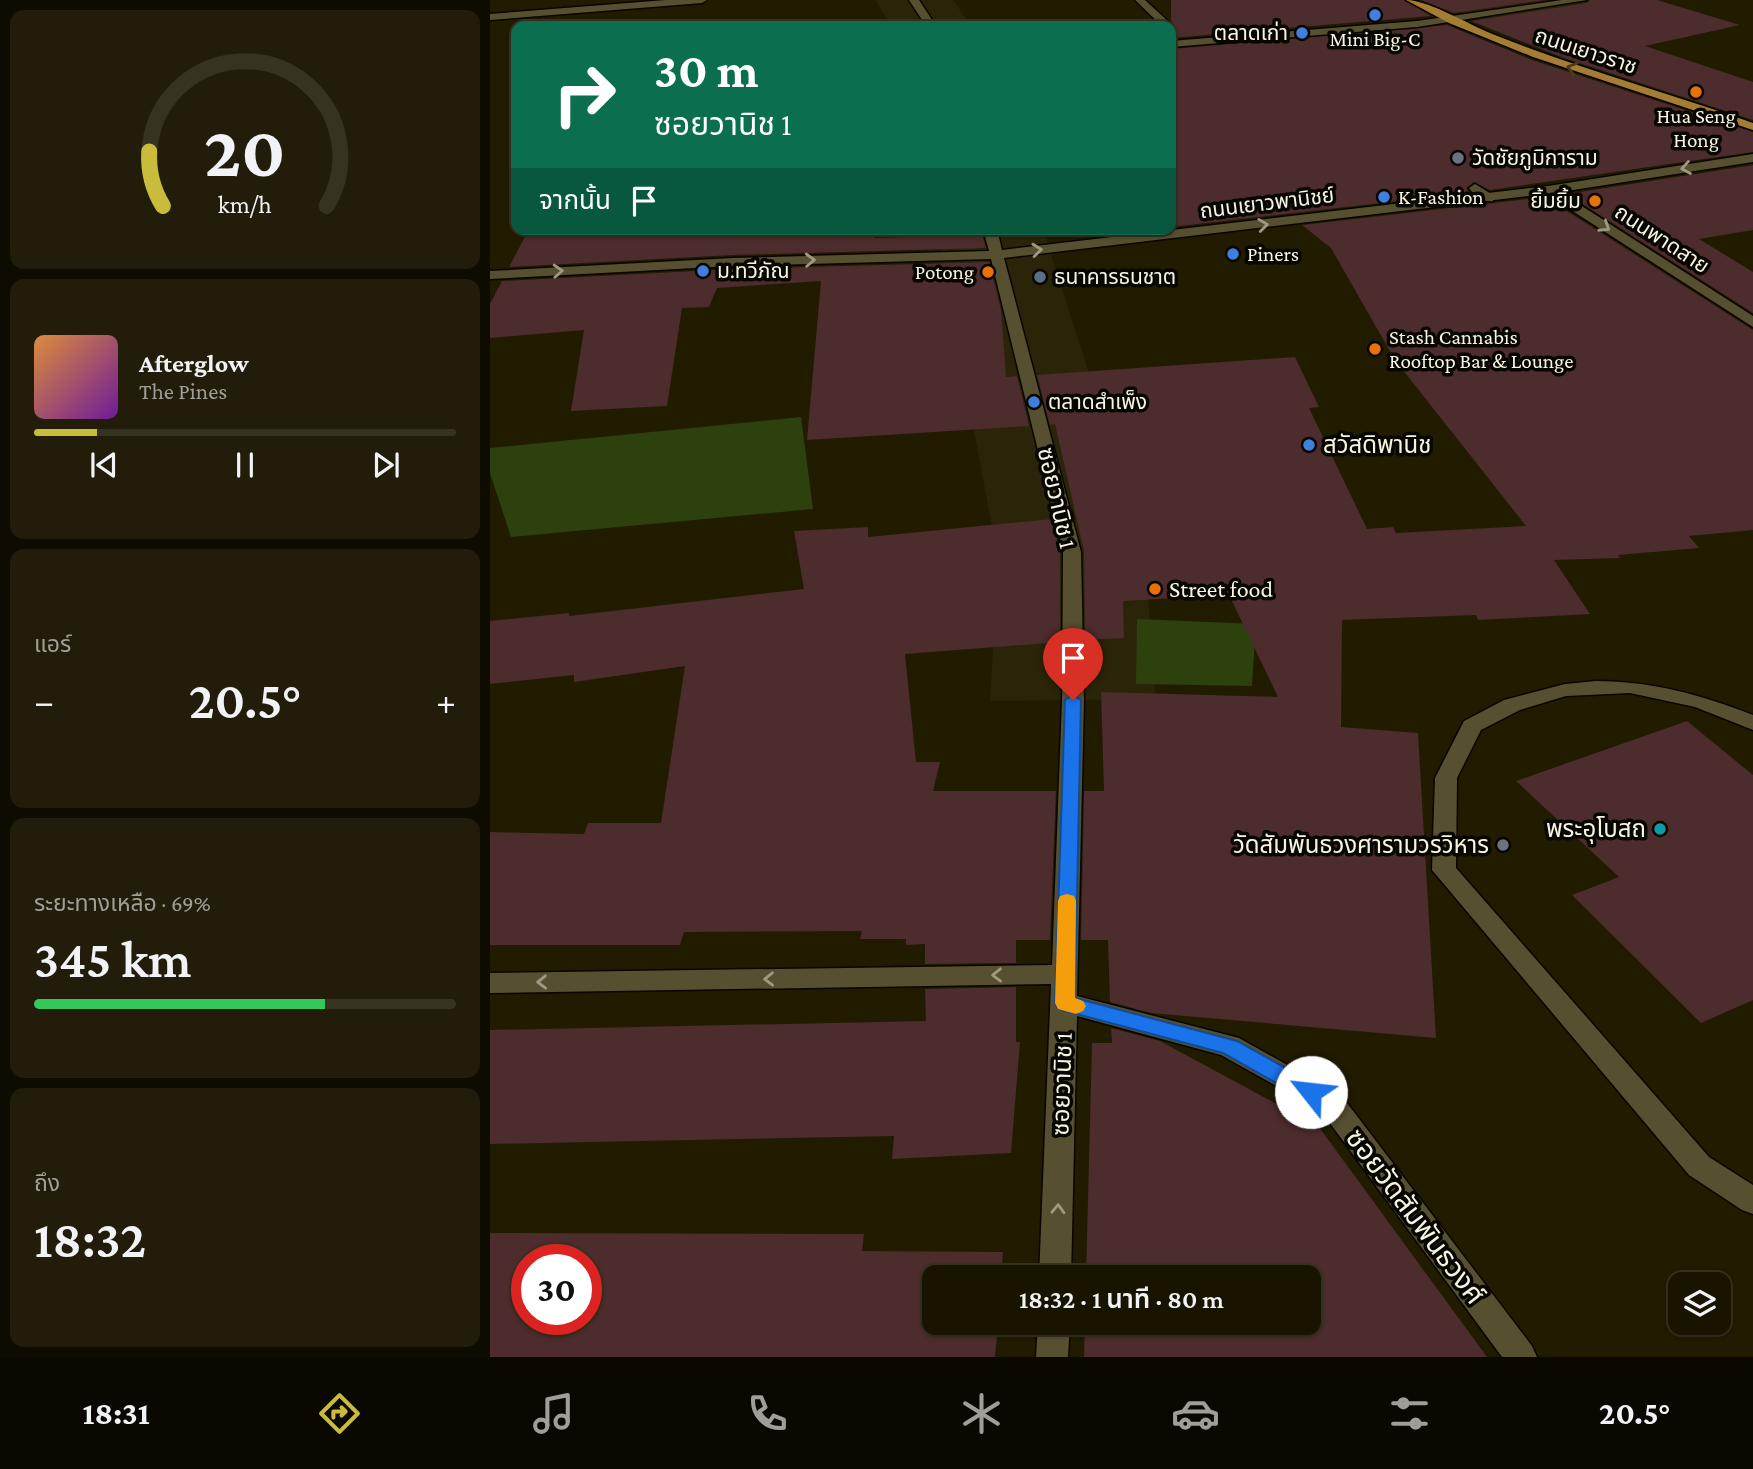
<!DOCTYPE html>
<html lang="th">
<meta charset="utf-8">
<style>
:root{--surface:#191400;--page:#221d0a;--text:#f1f3f6;--muted:#9f9e99;--line:#373322;--accent:#c9bb3b}
body{margin:0;font-family:"Crimson Pro","Noto Sans Thai",serif;background:var(--page);color:var(--text);height:100vh;display:flex;flex-direction:column;font-size:26px;white-space:nowrap}
*{box-sizing:border-box;margin:0}
p{font-size:23px;color:var(--muted)}
.icon{flex:none;width:38px;height:38px;fill:none;stroke:currentColor;stroke-width:2;stroke-linecap:round;stroke-linejoin:round}
.map{position:relative;flex:1;overflow:hidden}
.panel{display:flex;flex-direction:column;gap:10px;padding:10px;background:#0e0b00;width:490px}
.panel>*{flex:none}
.banner{position:absolute;left:21px;top:21px;width:665px;height:214px;border-radius:14px;box-shadow:0 2px 5px #0004,0 0 0 2px var(--line);background:#0b6e4f;color:#fff;overflow:hidden}
.tools{position:absolute;left:1178px;top:1272px;display:grid;gap:14px}
.tools a{display:grid;place-items:center;width:63px;height:63px;border-radius:14px;background:var(--surface);box-shadow:0 2px 5px #0004,0 0 0 2px var(--line);font-size:35px}
.speed{position:absolute;left:21px;top:1244px;display:flex;gap:14px;font-size:35px;font-weight:700;text-align:center}
.speed>*{display:grid;place-content:center;width:91px;height:91px;border-radius:50%;background:var(--surface);box-shadow:0 2px 5px #0004,0 0 0 2px var(--line);line-height:1}
.speed .limit{border:10px solid #d22;background:#fff;color:#111}
.pin{position:absolute;display:grid;place-items:center;width:60px;height:60px;color:#fff;margin:-72px -30px;border-radius:50% 50% 50% 0;rotate:-45deg;box-shadow:0 0 7px #0007}
.pin .icon{rotate:45deg}
.me{position:absolute;width:77px;margin:-38px;rotate:299deg;stroke-linejoin:round;filter:drop-shadow(0 0 5px #0008)}
.turn{display:flex;align-items:center;gap:24px;height:147px;padding:0 28px;font-size:32px}
.turn .icon{width:91px;height:91px;stroke-width:2.5}
.turn b{display:block;font-size:49px;line-height:60px}
.then{display:flex;align-items:center;height:66px;padding:0 28px;background:#0003;gap:14px;font-size:26px}
.big{font-size:52px;font-weight:600;line-height:1.1}
.panel .widget{flex:1;display:flex;flex-direction:column;justify-content:center;gap:10px;min-width:0;padding:0 24px;border-radius:14px;background:var(--page)}
.panel .dial{align-items:center;gap:0}
.dial svg{height:182px;overflow:visible;fill:none;stroke:var(--line);stroke-width:7;stroke-linecap:round;text-anchor:middle}
.dial text{fill:var(--text);stroke:none}
.song{display:flex;align-items:center;gap:21px}
.cover{width:84px;height:84px;border-radius:10px;background:linear-gradient(135deg,hsl(30 70% 55%),hsl(280 70% 35%))}
.played{height:7px;border-radius:4px;background:linear-gradient(90deg,var(--accent) 15%,var(--line) 15%)}
.keys{display:flex;justify-content:space-around;direction:ltr}
.heat{display:flex;justify-content:space-between;align-items:center;font-size:38px;direction:ltr}
.charge{height:10px;border-radius:5px;background:linear-gradient(90deg,#34c759 69%,var(--line) 0)}
.trip{position:absolute;left:432px;top:1265px;width:399px;height:70px;border-radius:14px;background:var(--surface);box-shadow:0 2px 5px #0004,0 0 0 2px var(--line);font-weight:600;line-height:70px;text-align:center}
.menu{display:flex;height:112px;justify-content:space-around;align-items:center;background:#0a0800;color:var(--muted)}
.menu .icon{width:49px;height:49px}
.menu .on{color:var(--accent)}
.menu b{font-size:32px;color:var(--text)}
main{display:flex;flex:1;min-height:0}
.map>svg:first-child{display:block}
.built{fill:#2a2408}
.green{fill:#2d410d}
.building{fill:#4c2c2c;fill-rule:evenodd}
.lines{fill:none;stroke-linecap:round;stroke-linejoin:round}
.lane-casing{stroke:#0a0500;stroke-width:3}
.street-casing{stroke:#0a0500;stroke-width:3}
.primary-casing{stroke:#0a0500;stroke-width:3}
.lane{fill:#565031;fill-rule:evenodd}
.street{fill:#565031;fill-rule:evenodd}
.primary{fill:#a47d33;fill-rule:evenodd}
.oneway{stroke:#4e3c17}
.oneway2{stroke:#9e9a81}
.route{fill:#1a73e8;stroke:#114b97;stroke-width:2}
.slow{fill:#f59e0b}
.shop-dot{fill:#3f7fe0;stroke:#080600;stroke-width:2.5}
.food-dot{fill:#e8710a;stroke:#080600;stroke-width:2.5}
.worship-dot{fill:#6b7280;stroke:#080600;stroke-width:2.5}
.service-dot{fill:#5c6f8a;stroke:#080600;stroke-width:2.5}
.culture-dot{fill:#0f9aa8;stroke:#080600;stroke-width:2.5}
.labels{text-anchor:middle;stroke-width:7;stroke-linejoin:round;paint-order:stroke}
.far-poi-label{font-size:21px;fill:#f7f4e2;stroke:#080600;text-anchor:start}
.far-street-label{font-size:21px;fill:#f7f4e2;stroke:#080600}
.poi-label{font-size:24px;fill:#f7f4e2;stroke:#080600;text-anchor:start}
.street-label{font-size:24px;fill:#f7f4e2;stroke:#080600}
.near-street-label{font-size:28px;fill:#f7f4e2;stroke:#080600}
</style>
<main>
<section class="panel">
<div class="widget dial"><svg viewBox="0 0 100 80">
<path d="M14 69A42 42 0 1 1 86 69"/>
<path d="M14 69A42 42 0 0 1 8 45" stroke="#c9bb3b"/>
<text x="50" y="56" font-size="32" font-weight="700">20</text>
<text x="50" y="72" font-size="11">km/h</text>
</svg></div>
<div class="widget">
<div class="song"><i class="cover"></i><div><b>Afterglow</b><p>The Pines</p></div></div>
<div class="played"></div>
<div class="keys"><svg class="icon" aria-label="previous" viewBox="0 0 24 24"><path d="M18 5L8 12l10 7zM5 5v14"/></svg><svg class="icon" aria-label="pause" viewBox="0 0 24 24"><path d="M8 5v14M16 5v14"/></svg><svg class="icon" aria-label="next" viewBox="0 0 24 24"><path d="M6 5l10 7-10 7zM19 5v14"/></svg></div>
</div>
<div class="widget"><p>แอร์</p>
<div class="heat"><a>−</a><b class="big">20.5°</b><a>+</a></div>
</div>
<div class="widget"><p>ระยะทางเหลือ · 69%</p><b class="big">345 km</b><div class="charge"></div></div>
<div class="widget"><p>ถึง</p><b class="big">18:32</b></div>
</section>
<div class="map">
<svg width="1263" height="1357" viewBox="0 0 1263 1357">
<rect width="100%" height="100%" fill="#211b00"/>
<g class="built">
<polygon points="386,0 463,0 481,26 401,26"/>
<polygon points="1049,0 1134,0 993,21 971,12"/>
<polygon points="447,229 553,229 654,546 666,699 500,701 508,560"/>
</g>
<g class="green">
<polygon points="311,417 323,509 21,537 0,473 0,448"/>
<polygon points="647,619 766,624 762,686 646,684"/>
</g>
<g class="building">
<polygon points="681,0 914,0 941,16 681,38 681,31 684,27 681,20"/>
<polygon points="931,0 1054,0 964,13"/>
<polygon points="1100,0 1167,0 1250,25 1155,46 1263,82 1263,120 1074,58 981,21 1097,3"/>
<polygon points="957,25 1042,60 1263,132 1263,152 1000,190 984,182 976,188 979,193 681,227 681,49"/>
<polygon points="1263,165 1263,230 1209,239 1263,272 1263,313 1077,194"/>
<polygon points="1055,197 1263,330 1263,530 1199,536 1209,548 1128,555 1130,558 1064,560 1100,614 988,620 986,615 852,620 851,727 928,733 946,1038 661,1013 620,1002 618,940 591,940 594,791 614,791 611,692 788,697 739,595 633,601 634,638 595,640 594,551 565,424 560,425 547,375 805,357 829,407 819,408 877,529 903,527 906,533 1036,526 905,360 841,248 812,225"/>
<polygon points="39,229 386,230 384,238 492,235 496,248 243,255 19,267"/>
<polygon points="499,262 511,310 516,377 527,376 539,426 317,440 331,281 227,288 219,307 192,308 177,406 81,411 94,330 0,338 0,304 12,281 243,269"/>
<polygon points="562,519 570,552 570,642 415,654 426,762 450,762 443,791 566,791 560,940 526,940 526,963 435,964 435,944 416,945 416,939 370,939 372,931 194,932 190,945 0,945 0,832 94,834 98,823 171,823 195,666 84,682 84,675 0,684 0,621 79,613 79,616 314,589 304,531 378,527 378,537"/>
<polygon points="1197,721 1263,775 1263,1000 1211,1023 1082,895 1129,877 1026,781"/>
<polygon points="526,987 526,1042 530,1042 521,1153 402,1159 404,1136 0,1144 0,1030 436,1021 435,989"/>
<polygon points="621,1028 670,1041 829,1127 997,1357 594,1357 595,1323 819,1323 819,1278 596,1278 602,1043 622,1043"/>
<path d="M0,1233L374,1234L372,1251L513,1252L511,1278H444V1323H508L505,1357H0ZM37,1260H96V1320H37Z"/>
</g>
<g class="lines">
<defs>
<g id="lane">
<path d="M985,184L1003,195V201C993,203 984,195 979,188Z"/>
<path d="M1106,681C1161,681 1212,695 1263,715V730L1205,707L1140,693L1076,696L1030,710L991,730L967,778L966,868L1219,1157L1263,1185V1214L1252,1210L1199,1175L942,870L945,778L974,721L1014,700L1075,684Z"/>
</g>
<g id="street">
<polygon points="176,0 217,0 212,3 0,20 0,14"/>
<polygon points="419,0 429,0 446,26 436,26"/>
<polygon points="645,0 655,0 681,24 682,26 681,28 672,26"/>
<polygon points="1072,0 1097,0 927,27 681,47 681,41 927,21"/>
<polygon points="1263,154 1263,162 1070,192 1263,316 1263,327 1056,194 514,258 591,552 594,700 587,996 749,1038 851,1095 1042,1346 1047,1357 1012,1357 831,1111 731,1055 587,1016 581,1278 549,1278 561,984 0,993 0,973 562,965 572,700 573,552 501,259 243,266 0,279 0,271 243,258 499,251 493,229 507,229 512,250 1058,186"/>
<polygon points="548,1323 580,1323 578,1357 546,1357"/>
</g>
<path id="primary" d="M916,0C940,0 984,28 1010,37C1093,70 1179,93 1263,123V130L1043,57L959,23Z"/>
</defs>
<use href="#lane" class="lane-casing"/>
<use href="#street" class="street-casing"/>
<use href="#primary" class="primary-casing"/>
<use href="#lane" class="lane"/>
<use href="#street" class="street"/>
<use href="#primary" class="primary"/>
</g>
<defs><path id="oneway-chevron" d="M-2-3.5L2.5 0L-2 3.5" fill="none" stroke-width="1.6" stroke-linecap="round" stroke-linejoin="round" transform="scale(1.75)"/></defs>
<use class="oneway" href="#oneway-chevron" transform="translate(1082 68) rotate(-163)"/>
<g class="oneway2">
<use href="#oneway-chevron" transform="translate(1196 168) rotate(171)"/>
<use href="#oneway-chevron" transform="translate(773 225) rotate(-7)"/>
<use href="#oneway-chevron" transform="translate(1115 227) rotate(33)"/>
<use href="#oneway-chevron" transform="translate(547 250) rotate(-6)"/>
<use href="#oneway-chevron" transform="translate(320 260) rotate(-2)"/>
<use href="#oneway-chevron" transform="translate(68 271) rotate(-3)"/>
<use href="#oneway-chevron" transform="translate(507 975) rotate(179)"/>
<use href="#oneway-chevron" transform="translate(279 979) rotate(179)"/>
<use href="#oneway-chevron" transform="translate(52 982) rotate(179)"/>
<use href="#oneway-chevron" transform="translate(568 1209) rotate(-88)"/>
</g>
<polygon class="route" points="583,695 591,700 585,998 747,1041 828,1086 832,1092 828,1098 821,1100 813,1098 733,1053 568,1009 565,1003 575,700"/>
<polygon class="slow" points="577,894 584,896 586,901 585,998 593,1001 596,1006 593,1011 586,1014 568,1009 565,1003 568,901 570,896"/>
<g class="shop-dot">
<circle cx="885" cy="15" r="7"/>
<circle cx="812" cy="33" r="7"/>
<circle cx="894" cy="197" r="7"/>
<circle cx="743" cy="254" r="7"/>
<circle cx="213" cy="271" r="7"/>
<circle cx="544" cy="402" r="7"/>
<circle cx="819" cy="445" r="7"/>
</g>
<g class="food-dot">
<circle cx="1206" cy="92" r="7"/>
<circle cx="1105" cy="201" r="7"/>
<circle cx="498" cy="272" r="7"/>
<circle cx="885" cy="349" r="7"/>
<circle cx="665" cy="589" r="7"/>
</g>
<g class="worship-dot">
<circle cx="968" cy="158" r="7"/>
<circle cx="1013" cy="845" r="7"/>
</g>
<circle class="service-dot" cx="550" cy="277" r="7"/>
<circle class="culture-dot" cx="1170" cy="829" r="7"/>
<g class="labels">
<g class="far-poi-label">
<text x="798" y="40" text-anchor="end">ตลาดเก่า</text>
<text x="885" y="46" text-anchor="middle">Mini Big-C</text>
<text x="1206" y="123" text-anchor="middle">Hua Seng<tspan x="1206" dy="24">Hong</tspan></text>
<text x="982" y="165">วัดชัยภูมิการาม</text>
<text x="908" y="204">K-Fashion</text>
<text x="1091" y="208" text-anchor="end">ยิ้มยิ้ม</text>
<text x="757" y="261">Piners</text>
<text x="227" y="278">ม.ทวีภัณ</text>
<text x="484" y="279" text-anchor="end">Potong</text>
<text x="564" y="284">ธนาคารธนชาต</text>
<text x="899" y="344">Stash Cannabis<tspan x="899" dy="24">Rooftop Bar &amp; Lounge</tspan></text>
<text x="558" y="409">ตลาดสำเพ็ง</text>
</g>
<g class="far-street-label">
<text transform="translate(1096 51) rotate(18)" y="7">ถนนเยาวราช</text>
<text transform="translate(777 203) rotate(-7)" y="7">ถนนเยาวพานิชย์</text>
<text transform="translate(1172 239) rotate(33)" y="7">ถนนพาดสาย</text>
</g>
<g class="poi-label">
<text x="833" y="453">สวัสดิพานิช</text>
<text x="679" y="597">Street food</text>
<text x="1156" y="837" text-anchor="end">พระอุโบสถ</text>
<text x="999" y="853" text-anchor="end">วัดสัมพันธวงศารามวรวิหาร</text>
</g>
<g class="street-label">
<text transform="translate(567 498) rotate(77)" y="8">ซอยวานิช 1</text>
<text transform="translate(572 1084) rotate(-88)" y="8">ซอยวานิช 1</text>
</g>
<g class="near-street-label">
<text transform="translate(926 1216) rotate(53)" y="10">ซอยวัดสัมพันธวงศ์</text>
</g>
</g>
</svg>
<div class="tools">
<a><svg class="icon" aria-label="layers" viewBox="0 0 24 24"><path d="M12 4l9 5-9 5-9-5zM3 14l9 5 9-5"/></svg></a>
</div>
<div class="speed"><div class="limit">30</div></div>
<div class="pin" style="left:583px;top:700px;background:#d93025"><svg class="icon" aria-label="arrive" viewBox="0 0 24 24"><path d="M6 21V4h12l-3 4 3 4H6"/></svg></div>
<svg class="me" style="left:821px;top:1092px" viewBox="-20 -20 40 40"><circle r="19" fill="#fff"/><path d="M0-13L10 11 0 6-10 11z" fill="#1a73e8"/></svg>
<div class="trip">18:32 · 1 นาที · 80 m</div>
<div class="banner">
<div class="turn"><svg class="icon" aria-label="right" viewBox="0 0 24 24"><path d="M7 20v-9h11M14 6l5 5-5 5"/></svg><div><b>30 m</b>ซอยวานิช 1</div></div>
<div class="then">จากนั้น<svg class="icon" aria-label="arrive" viewBox="0 0 24 24"><path d="M6 21V4h12l-3 4 3 4H6"/></svg></div>
</div>
</div>
</main>
<nav class="menu">
<b>18:31</b>
<svg class="icon on" aria-label="directions" viewBox="0 0 24 24"><path d="M12 3l9 9-9 9-9-9zM9 14v-3h6M13 9l2 2-2 2"/></svg>
<svg class="icon" aria-label="music" viewBox="0 0 24 24"><path d="M9 18V5l10-2v13"/><circle cx="6" cy="18" r="3"/><circle cx="16" cy="16" r="3"/></svg>
<svg class="icon" aria-label="phone" viewBox="0 0 24 24"><path d="M5 4h4l2 5-3 2q2 4 5 5l2-3 5 2v4C11 20 4 13 5 4z"/></svg>
<svg class="icon" aria-label="climate" viewBox="0 0 24 24"><path d="M12 3v18M4 7l16 10M4 17L20 7"/></svg>
<svg class="icon" aria-label="car" viewBox="0 0 24 24"><path d="M5 17H2v-5l4-1 3-4h7l3 4 3 1v5h-3M9 17h6M6 11h13"/><circle cx="7" cy="17" r="2"/><circle cx="17" cy="17" r="2"/></svg>
<svg class="icon" aria-label="filters" viewBox="0 0 24 24"><path d="M4 7h16M4 17h16"/><circle cx="9" cy="7" r="2"/><circle cx="15" cy="17" r="2"/></svg>
<b>20.5°</b>
</nav>
